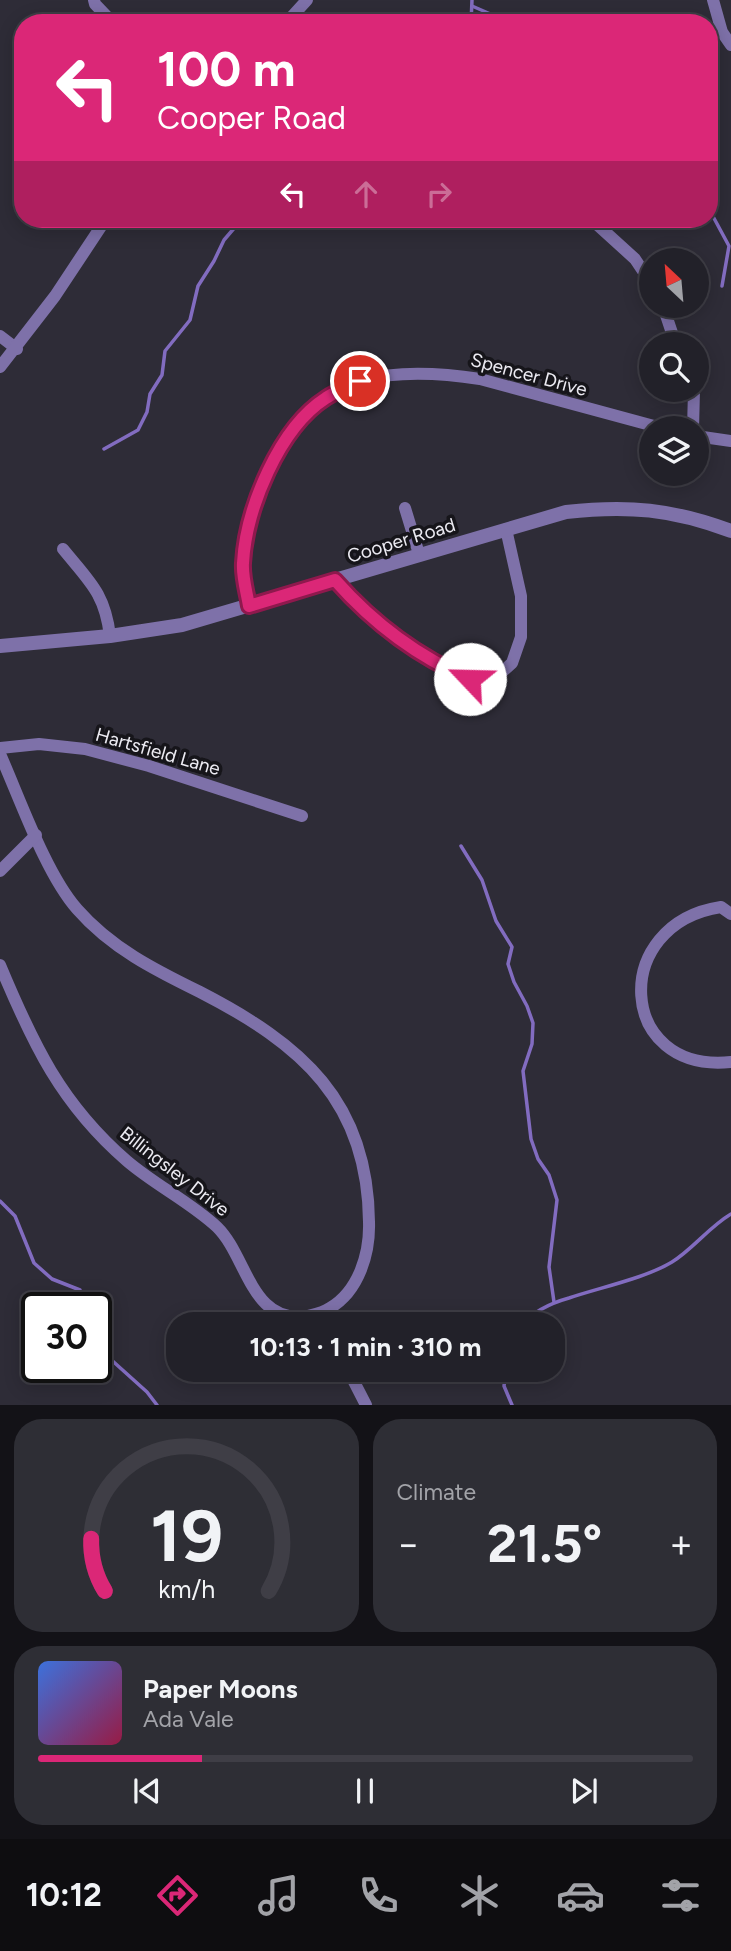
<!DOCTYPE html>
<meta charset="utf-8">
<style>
:root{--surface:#222129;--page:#2e2e35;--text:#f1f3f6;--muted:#a2a3a8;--line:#3f3e46;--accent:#db2777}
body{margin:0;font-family:Figtree,sans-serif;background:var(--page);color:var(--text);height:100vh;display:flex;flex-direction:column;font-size:26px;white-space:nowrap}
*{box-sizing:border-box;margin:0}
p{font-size:23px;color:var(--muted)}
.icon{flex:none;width:38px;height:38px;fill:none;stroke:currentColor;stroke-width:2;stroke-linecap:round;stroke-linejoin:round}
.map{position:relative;height:1405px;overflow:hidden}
.drawer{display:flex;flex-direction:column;gap:14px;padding:14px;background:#131217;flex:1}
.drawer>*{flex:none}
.banner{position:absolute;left:14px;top:14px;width:704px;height:214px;border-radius:28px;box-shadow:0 4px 18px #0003,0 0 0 2px var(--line);background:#db2777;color:#fff;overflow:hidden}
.needle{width:46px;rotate:334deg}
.tools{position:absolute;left:639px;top:248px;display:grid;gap:14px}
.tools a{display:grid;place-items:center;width:70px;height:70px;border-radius:50%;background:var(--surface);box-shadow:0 4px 18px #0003,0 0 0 2px var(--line);font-size:35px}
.speed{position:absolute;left:21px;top:1292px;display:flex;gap:14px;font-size:35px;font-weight:700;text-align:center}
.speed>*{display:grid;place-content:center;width:91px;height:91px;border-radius:50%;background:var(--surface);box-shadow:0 4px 18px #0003,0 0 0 2px var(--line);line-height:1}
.speed .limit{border:4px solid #111;border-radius:10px;background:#fff;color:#111}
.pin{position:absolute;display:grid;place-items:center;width:60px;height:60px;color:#fff;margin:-30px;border:4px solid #fff;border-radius:50%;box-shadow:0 2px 7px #0007}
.me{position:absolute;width:77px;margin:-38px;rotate:294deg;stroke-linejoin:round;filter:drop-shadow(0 0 5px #0008)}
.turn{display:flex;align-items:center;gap:24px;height:147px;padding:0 28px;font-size:32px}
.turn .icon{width:91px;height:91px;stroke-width:2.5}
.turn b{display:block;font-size:49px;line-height:60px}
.lanes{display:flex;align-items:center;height:66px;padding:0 28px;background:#0003;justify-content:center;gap:35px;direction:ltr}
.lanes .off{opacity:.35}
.big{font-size:52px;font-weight:700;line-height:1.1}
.drawer .tile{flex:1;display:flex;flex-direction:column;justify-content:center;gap:10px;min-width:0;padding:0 24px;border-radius:28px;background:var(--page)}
.drawer .dial{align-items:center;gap:0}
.dial svg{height:182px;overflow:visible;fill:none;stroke:var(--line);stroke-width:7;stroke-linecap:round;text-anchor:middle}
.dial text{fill:var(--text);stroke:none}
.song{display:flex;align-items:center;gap:21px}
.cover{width:84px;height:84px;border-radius:10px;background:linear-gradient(135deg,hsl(220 70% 55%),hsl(340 70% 35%))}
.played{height:7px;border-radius:4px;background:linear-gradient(90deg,var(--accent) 25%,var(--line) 25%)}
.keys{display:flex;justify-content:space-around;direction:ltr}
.heat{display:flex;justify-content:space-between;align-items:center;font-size:38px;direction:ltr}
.drawer .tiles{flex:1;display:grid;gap:14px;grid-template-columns:1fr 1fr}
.tile:last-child{grid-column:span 2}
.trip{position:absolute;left:166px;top:1312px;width:399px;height:70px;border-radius:28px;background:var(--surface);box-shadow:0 4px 18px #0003,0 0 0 2px var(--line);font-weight:700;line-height:70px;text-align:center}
.tabs{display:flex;height:112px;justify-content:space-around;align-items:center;background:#0e0d10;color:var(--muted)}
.tabs .icon{width:49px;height:49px}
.tabs .active{color:var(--accent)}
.tabs b{font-size:32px;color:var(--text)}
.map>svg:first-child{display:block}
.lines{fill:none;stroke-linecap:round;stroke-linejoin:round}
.stream{stroke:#826cc0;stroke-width:3.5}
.minor{stroke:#7e71a9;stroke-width:12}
.tertiary{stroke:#7e71a9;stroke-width:14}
.route-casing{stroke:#8e194d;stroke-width:18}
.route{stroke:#db2777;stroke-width:12}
.labels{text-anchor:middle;stroke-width:7;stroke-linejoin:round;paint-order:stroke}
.street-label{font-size:19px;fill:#ecebf2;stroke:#16151a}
</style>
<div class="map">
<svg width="731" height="1405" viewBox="0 0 731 1405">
<rect width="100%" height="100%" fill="#2e2c37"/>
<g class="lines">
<g class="stream">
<polyline points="472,6 495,16 498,23"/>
<polyline points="471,23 472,0"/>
<polyline points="709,209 729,246 722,286"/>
<polyline points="104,449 138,430 147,412 150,394 162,375 165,351 190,320 198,286 214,261 224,240 242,219"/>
<polyline points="461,846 482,880 496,921 512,947 508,964 514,982 527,1006 533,1023 532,1044 523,1071 531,1139 538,1159 549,1175 557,1200 549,1267 554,1302"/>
<polyline points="0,1201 15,1216 34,1263 52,1279 80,1290 89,1307"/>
<polyline points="96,1320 107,1356 147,1392 157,1405"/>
<path d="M522,1325C534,1311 551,1303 569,1298C598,1288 646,1278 672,1262C693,1249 709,1227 731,1214"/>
<polyline points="506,1370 504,1386 512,1405"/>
</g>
<g class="minor">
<polyline points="94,0 95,4 113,23"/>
<polyline points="713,0 722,32 731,45"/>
<polyline points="152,23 165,20 173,23"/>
<polyline points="286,23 307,0"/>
<polyline points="591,219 635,259 651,283"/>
<polyline points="663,306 676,345"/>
<polyline points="0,336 17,349"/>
<polyline points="0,367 55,296 106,219"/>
<polyline points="693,429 694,390"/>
<polyline points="696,436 731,441"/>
<polyline points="405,508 419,554"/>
<path d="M63,549C89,581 105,593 110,636"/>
<polyline points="335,580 373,620 435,663 470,679 490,678 502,672 512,663 521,637 521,596 506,529"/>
<path d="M249,606C247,593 242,578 243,564C246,496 293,399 362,380C401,370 442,373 480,379L665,429"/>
<polyline points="0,748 39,744 85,749 149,766 302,816"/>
<path d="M0,754C20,799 46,874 77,909C111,948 155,970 200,992C301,1044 368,1101 369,1222C370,1253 359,1291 330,1308C323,1313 316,1314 307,1316C251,1325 247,1256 217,1227C190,1202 155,1185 127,1161C61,1104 33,1044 0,965"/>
<polyline points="0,871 36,835"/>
<path d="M731,914L721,907C609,924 617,1074 731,1062"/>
<polyline points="348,1370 366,1405"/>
</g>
<path class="tertiary" d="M0,646L110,636L182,625L566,512C628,505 672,509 731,531"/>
</g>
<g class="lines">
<defs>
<path id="route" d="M360,381C349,386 336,391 326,398C279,428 246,509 243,563C242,577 247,593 249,606L335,580C373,623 418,657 470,679"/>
</defs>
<use href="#route" class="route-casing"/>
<use href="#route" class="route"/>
</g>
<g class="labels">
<g class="street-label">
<text transform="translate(529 374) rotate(15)" y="7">Spencer Drive</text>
<text transform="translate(401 540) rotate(-17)" y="7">Cooper Road</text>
<text transform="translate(158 751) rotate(16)" y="7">Hartsfield Lane</text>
<text transform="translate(175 1171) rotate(38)" y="7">Billingsley Drive</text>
</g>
</g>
</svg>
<div class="tools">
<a><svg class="needle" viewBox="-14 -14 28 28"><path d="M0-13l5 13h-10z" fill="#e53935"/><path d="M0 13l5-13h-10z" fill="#a2a3a8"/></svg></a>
<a><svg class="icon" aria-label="search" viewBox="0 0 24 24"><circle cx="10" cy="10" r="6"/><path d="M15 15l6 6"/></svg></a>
<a><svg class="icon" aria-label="layers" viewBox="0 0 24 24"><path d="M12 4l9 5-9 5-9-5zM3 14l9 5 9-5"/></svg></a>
</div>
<div class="speed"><div class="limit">30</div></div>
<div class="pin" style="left:360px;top:381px;background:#d93025"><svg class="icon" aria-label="arrive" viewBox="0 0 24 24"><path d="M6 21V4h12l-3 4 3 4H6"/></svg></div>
<svg class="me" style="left:470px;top:679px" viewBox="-20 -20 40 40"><circle r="19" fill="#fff"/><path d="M0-13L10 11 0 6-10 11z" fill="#db2777"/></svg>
<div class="trip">10:13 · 1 min · 310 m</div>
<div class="banner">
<div class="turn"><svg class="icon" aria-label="left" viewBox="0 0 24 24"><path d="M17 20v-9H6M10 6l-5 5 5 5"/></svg><div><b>100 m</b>Cooper Road</div></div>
<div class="lanes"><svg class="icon" aria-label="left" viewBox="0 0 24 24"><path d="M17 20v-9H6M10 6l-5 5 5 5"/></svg><svg class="icon off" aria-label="ahead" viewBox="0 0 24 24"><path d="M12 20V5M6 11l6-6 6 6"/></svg><svg class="icon off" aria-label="right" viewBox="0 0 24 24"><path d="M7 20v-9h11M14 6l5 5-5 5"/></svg></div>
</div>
</div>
<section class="drawer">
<div class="tiles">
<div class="tile dial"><svg viewBox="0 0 100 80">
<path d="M14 69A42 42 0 1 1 86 69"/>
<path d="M14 69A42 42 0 0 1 8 46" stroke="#db2777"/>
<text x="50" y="56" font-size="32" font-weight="700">19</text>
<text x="50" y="72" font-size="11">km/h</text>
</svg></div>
<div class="tile"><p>Climate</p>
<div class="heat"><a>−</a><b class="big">21.5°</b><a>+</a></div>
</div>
<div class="tile">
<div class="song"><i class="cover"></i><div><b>Paper Moons</b><p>Ada Vale</p></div></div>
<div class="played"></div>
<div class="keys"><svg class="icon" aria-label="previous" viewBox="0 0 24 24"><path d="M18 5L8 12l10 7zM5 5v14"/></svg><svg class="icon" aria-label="pause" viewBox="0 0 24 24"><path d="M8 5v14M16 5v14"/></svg><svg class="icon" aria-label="next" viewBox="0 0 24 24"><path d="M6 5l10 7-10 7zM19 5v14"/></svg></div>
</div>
</div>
</section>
<nav class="tabs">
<b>10:12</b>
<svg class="icon active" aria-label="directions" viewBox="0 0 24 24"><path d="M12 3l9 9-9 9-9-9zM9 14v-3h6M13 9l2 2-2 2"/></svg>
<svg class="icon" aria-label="music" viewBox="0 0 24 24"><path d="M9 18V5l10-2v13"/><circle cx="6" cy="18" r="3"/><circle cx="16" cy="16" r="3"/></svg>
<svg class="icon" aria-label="phone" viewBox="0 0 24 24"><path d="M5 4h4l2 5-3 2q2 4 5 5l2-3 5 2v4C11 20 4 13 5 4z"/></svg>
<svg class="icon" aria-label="climate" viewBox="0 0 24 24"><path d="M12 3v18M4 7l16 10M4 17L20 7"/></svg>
<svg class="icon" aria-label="car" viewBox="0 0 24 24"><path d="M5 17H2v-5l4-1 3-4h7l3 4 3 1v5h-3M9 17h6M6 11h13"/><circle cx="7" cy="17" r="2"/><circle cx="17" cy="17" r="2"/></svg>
<svg class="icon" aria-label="filters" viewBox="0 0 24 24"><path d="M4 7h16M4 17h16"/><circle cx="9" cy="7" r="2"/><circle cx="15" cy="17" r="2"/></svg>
</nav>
